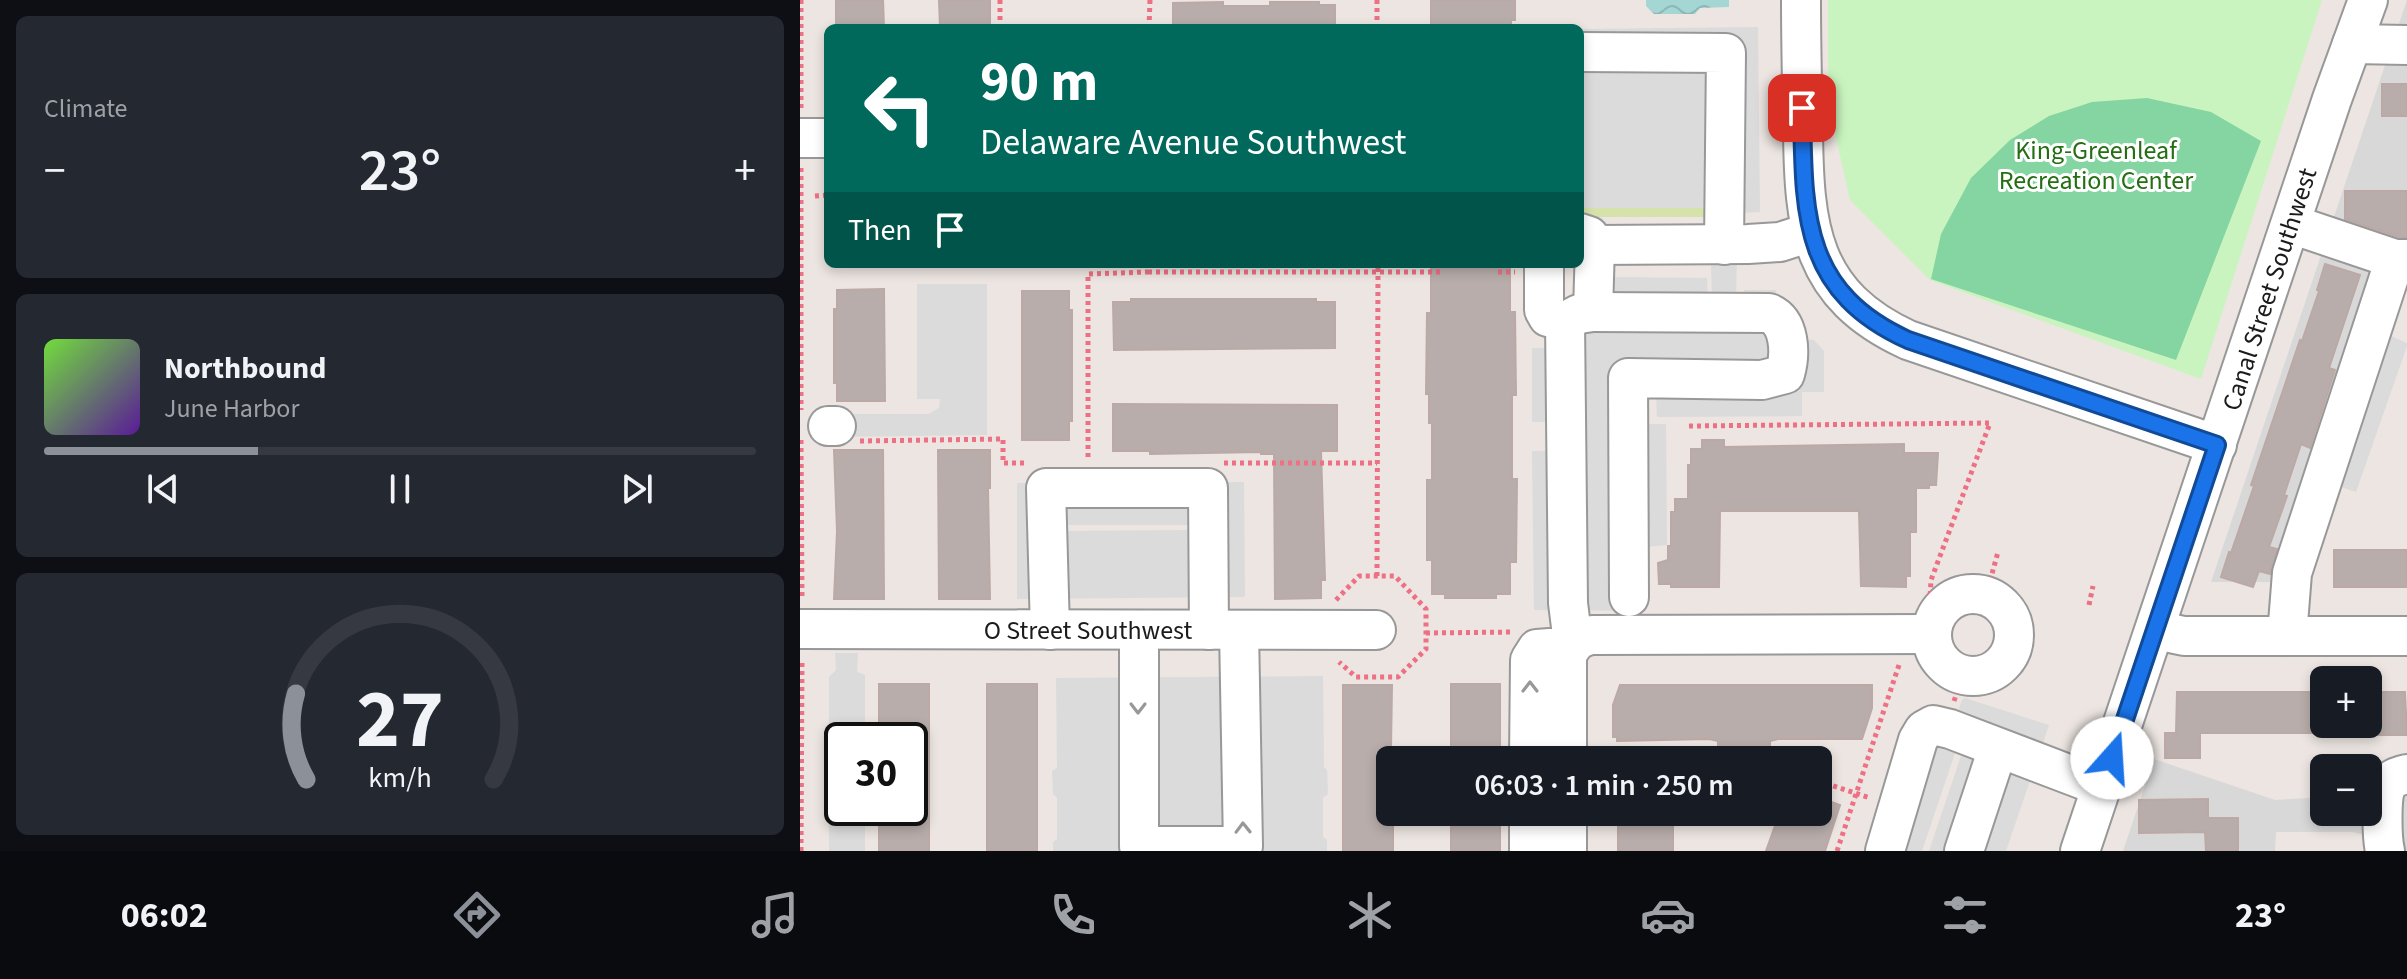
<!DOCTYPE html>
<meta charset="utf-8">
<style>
:root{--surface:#171b24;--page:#242831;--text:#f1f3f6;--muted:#9ea1a6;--line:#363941;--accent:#8c9099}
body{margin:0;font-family:"Source Sans 3",sans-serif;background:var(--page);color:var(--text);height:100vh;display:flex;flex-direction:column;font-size:30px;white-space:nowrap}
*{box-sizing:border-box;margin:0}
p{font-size:26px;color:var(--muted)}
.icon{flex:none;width:44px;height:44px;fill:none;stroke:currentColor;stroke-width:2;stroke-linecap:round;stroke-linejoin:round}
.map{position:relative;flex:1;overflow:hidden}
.details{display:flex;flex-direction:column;gap:16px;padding:16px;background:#0d0f14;width:800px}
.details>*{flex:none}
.top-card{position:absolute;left:24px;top:24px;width:760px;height:244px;border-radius:12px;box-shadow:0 4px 12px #0003;background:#00695c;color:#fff;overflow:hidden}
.buttons{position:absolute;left:1510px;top:666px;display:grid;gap:16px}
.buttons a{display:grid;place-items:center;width:72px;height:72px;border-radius:12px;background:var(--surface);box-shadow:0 4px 12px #0003;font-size:40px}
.speed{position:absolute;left:24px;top:722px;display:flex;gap:16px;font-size:40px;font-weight:700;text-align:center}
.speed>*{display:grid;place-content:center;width:104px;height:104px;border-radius:50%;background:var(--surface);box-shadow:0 4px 12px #0003;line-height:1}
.speed .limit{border:4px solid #111;border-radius:12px;background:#fff;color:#111}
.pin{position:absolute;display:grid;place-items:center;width:68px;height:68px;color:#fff;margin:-34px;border-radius:16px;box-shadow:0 4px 12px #0006}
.me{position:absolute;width:88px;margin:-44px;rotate:19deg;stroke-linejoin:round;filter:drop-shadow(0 0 6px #0008)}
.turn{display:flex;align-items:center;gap:28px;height:168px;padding:0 24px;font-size:36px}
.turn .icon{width:104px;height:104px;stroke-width:2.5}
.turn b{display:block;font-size:56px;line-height:68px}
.then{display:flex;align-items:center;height:76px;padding:0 24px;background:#0003;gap:16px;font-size:30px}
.big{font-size:60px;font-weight:600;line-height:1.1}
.details .widget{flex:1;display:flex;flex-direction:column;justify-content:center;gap:12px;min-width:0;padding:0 28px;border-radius:12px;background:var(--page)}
.details .dial{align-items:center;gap:0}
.dial svg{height:208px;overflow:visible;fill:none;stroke:var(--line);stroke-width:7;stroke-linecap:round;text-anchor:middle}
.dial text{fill:var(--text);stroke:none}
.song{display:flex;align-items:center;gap:24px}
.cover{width:96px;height:96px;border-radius:12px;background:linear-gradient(135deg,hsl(100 70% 55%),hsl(270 70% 35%))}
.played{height:8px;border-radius:4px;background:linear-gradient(90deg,var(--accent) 30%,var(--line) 30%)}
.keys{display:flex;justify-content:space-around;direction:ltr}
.heat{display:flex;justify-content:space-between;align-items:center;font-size:44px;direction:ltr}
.trip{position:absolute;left:576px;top:746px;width:456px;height:80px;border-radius:12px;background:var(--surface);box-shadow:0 4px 12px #0003;font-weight:600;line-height:80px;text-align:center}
.menu{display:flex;height:128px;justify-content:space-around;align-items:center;background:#090b0e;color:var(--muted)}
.menu .icon{width:56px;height:56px}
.menu .active{color:var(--accent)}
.menu b{font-size:36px;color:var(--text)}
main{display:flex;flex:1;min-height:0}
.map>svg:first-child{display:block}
.residential{fill:#d9d8d8}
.grass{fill:#d5e3aa}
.park{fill:#c9f4bf}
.pitch{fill:#84d5a1}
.parking{fill:#dbdbdb;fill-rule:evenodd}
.water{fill:url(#water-waves)}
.building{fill:#b8adab;stroke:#bca9a5;stroke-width:2}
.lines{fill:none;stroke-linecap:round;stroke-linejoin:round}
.minor-casing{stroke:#989898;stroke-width:42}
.path{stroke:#ed7084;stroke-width:5;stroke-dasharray:4 4;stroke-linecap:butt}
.minor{stroke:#fff;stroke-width:38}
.oneway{stroke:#989898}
.route-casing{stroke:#114b97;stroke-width:20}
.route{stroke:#1a73e8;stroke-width:14}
.labels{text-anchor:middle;stroke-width:6;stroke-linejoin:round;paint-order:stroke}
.park-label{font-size:26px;fill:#246e13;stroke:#fff}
.street-label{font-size:26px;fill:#1b1b1b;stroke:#fff}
</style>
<main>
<section class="details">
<div class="widget"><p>Climate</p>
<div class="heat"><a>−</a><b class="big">23°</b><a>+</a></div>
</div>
<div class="widget">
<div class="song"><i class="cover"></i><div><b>Northbound</b><p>June Harbor</p></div></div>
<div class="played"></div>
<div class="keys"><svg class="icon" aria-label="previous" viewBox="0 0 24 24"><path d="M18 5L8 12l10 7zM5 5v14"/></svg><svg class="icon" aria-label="pause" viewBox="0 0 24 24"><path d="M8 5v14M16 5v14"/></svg><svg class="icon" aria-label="next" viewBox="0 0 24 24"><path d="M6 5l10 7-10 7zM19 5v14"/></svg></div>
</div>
<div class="widget dial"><svg viewBox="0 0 100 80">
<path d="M14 69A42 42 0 1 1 86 69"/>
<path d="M14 69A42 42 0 0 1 10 36" stroke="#8c9099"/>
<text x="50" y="56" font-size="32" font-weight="700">27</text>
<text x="50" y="72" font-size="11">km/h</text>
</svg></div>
</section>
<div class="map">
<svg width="1607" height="851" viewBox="0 0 1607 851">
<defs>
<pattern id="water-waves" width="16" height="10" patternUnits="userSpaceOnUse" patternTransform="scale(2)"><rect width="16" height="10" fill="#a4d6d4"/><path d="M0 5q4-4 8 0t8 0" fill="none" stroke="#8db7b5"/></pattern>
</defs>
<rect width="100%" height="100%" fill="#ece5e1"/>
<g class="residential">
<polygon points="1607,0 1607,271 1477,582 1411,582"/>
<polygon points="1354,759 1475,800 1510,798 1516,814 1568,812 1607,784 1607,851 1577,851 1577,838 1552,832 1476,832 1475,851 1323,851"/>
</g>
<polygon class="grass" points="781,189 781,208 907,208 912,217 787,217 780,213"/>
<polygon class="park" points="1028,0 1522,0 1401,379 1130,280 1050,200 1028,102"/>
<polygon class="pitch" points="1347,98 1411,112 1461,141 1376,360 1131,279 1141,234 1171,178 1210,140 1249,116 1292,102"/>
<g class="parking">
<path d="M958,27L960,212L938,213L936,299L944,304V290H976L977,304L999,339L1014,340L1024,351V392H1002V416L857,417L856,392L846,396L845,424H866L867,545L846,547V611L734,610L732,451H753L754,422H732V348H753L758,300H775L780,296V213L787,217L802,218L810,229H908L907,208H781L780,29ZM911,262L912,300L908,303L907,278L813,277V302L806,263Z"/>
<polygon points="117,284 187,284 187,435 28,437 28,414 129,414 139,408 140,399 117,399"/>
<polygon points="1586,328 1591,336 1607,343 1607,346 1556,492 1532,484"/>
<path d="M444,482L445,597L217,599V483ZM267,511V525H393V530L267,531L266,550L263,515Z"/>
<polygon points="35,653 58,653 57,672 65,675 65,740 42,740 42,808 65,808 65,851 29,851 29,677 36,670"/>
<polygon points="523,676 524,767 527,770 528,794 523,798 523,837 527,840 527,851 253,851 253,842 257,839 257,798 253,794 252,771 257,768 256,678"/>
<polygon points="1165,698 1249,725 1206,851 1129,851 1161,756 1180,761 1140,744 1135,747 1155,753 1122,851 1072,851 1110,736 1154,721 1162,700"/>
</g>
<polygon class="water" points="846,0 929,0 929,7 900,8 895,14 854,14 846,6"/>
<g class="building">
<polygon points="36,0 83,0 84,28 36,28"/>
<polygon points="139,0 190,0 190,28 140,28"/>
<polygon points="631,0 715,0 715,20 711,20 711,28 631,28"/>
<polygon points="423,2 423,6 470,6 470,2 519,2 519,5 535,5 535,28 373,28 373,3"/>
<rect x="1582" y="84" width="25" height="32"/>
<polygon points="1545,191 1607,191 1607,237 1599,237 1545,219"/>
<polygon points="631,264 710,264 710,312 715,312 716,395 712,395 712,479 717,479 716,562 710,562 710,594 696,594 696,598 645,598 645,594 632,594 632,560 627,560 627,480 632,480 632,423 629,423 629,394 626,394 627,313 631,313"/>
<polygon points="1525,264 1560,275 1529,368 1535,370 1510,448 1501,444 1484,495 1487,496 1469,547 1477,549 1470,574 1459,571 1453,587 1421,577 1429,552 1431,553 1454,486 1451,485 1500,340 1502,341 1519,291 1517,290"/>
<polygon points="84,289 85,401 37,401 37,383 34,383 34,309 37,309 37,290"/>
<polygon points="222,291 269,291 269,310 272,310 272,421 269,421 269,440 222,440"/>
<polygon points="331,299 516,299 516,302 535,302 535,348 314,350 313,302 331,302"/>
<polygon points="313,404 537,405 537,451 521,451 525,580 521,580 521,598 475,599 474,454 461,454 461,452 350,454 350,451 313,451"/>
<polygon points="902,440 924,440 924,447 1104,444 1104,453 1138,453 1136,485 1129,485 1129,488 1116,488 1116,532 1110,532 1110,576 1106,576 1106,587 1061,586 1059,511 920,511 919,587 871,587 871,584 859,584 858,563 868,560 868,546 871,546 871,512 875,512 875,499 888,499 888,465 891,465 891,449 902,449"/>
<polygon points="34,450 83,450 84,599 34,599 37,531"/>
<polygon points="138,450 190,450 190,488 188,488 190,599 139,599"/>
<rect x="1534" y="550" width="73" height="37"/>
<polygon points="79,684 129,684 129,851 79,851 79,808 110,808 110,740 79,740"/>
<rect x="187" y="684" width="50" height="167"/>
<rect x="651" y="684" width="49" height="76"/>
<polygon points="543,685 592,685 590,812 593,812 593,851 543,851"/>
<polygon points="820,685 1072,685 1072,708 1062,739 978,739 970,741 970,749 918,749 918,741 909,739 817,741 817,737 813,737 813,705"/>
<polygon points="1377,692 1524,692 1524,733 1400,733 1400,758 1365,758 1365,733 1376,733"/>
<polygon points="1568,692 1605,692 1607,735 1568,735"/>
<polygon points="1018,797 1040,805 1025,851 966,851 980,812 1018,812"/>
<polygon points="1408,799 1408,818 1438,818 1438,851 1406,851 1405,832 1339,833 1339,800"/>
<rect x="651" y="812" width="49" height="39"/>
<rect x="818" y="812" width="55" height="39"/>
</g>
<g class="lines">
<defs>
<g id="minor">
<path d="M1001,0C1001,43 1002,87 1003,130C1004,227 1010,295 1108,340L1417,445"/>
<polyline points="1552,44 1607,45"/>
<polyline points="780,52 926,53 924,245"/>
<polyline points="0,138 28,138"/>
<polyline points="1491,224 1595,259 1607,259"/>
<polyline points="780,233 789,236 795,245 948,244 980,242 1011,232"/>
<polyline points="744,264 744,310 748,317 765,321 768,603 773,643"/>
<path d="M793,312L969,313C990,322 991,353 985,374L962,380L828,378L829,597"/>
<polyline points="768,320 779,314 793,312 795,245"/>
<polyline points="28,426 36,426"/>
<circle cx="1173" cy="635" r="41"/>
<polyline points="0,629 576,630"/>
<polyline points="250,630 246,488 408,488 409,630"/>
<polyline points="339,630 339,846 443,846 439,630"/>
<polyline points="1355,630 1384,636 1607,636"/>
<polyline points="1487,636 1492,573 1595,259"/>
<polyline points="729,760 730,660 737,649 750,648 767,655"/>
<path d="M767,760V655C774,642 778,638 792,635L1131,634"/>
<polyline points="767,812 767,851"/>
<polyline points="729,851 729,812"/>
<polyline points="1085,851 1118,740 1124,730 1133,725 1150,729 1302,787"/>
<polyline points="1164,851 1198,748"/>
<polyline points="1280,851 1532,99 1568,0"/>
<path d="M1585,851C1582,838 1581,799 1586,787C1590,778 1599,776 1607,774"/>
</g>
</defs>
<use href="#minor" class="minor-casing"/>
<g class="path">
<polyline points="1,0 1,110"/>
<polyline points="200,0 200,28"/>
<polyline points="577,0 577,28"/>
<polyline points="349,28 350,0"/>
<polyline points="1,168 1,410"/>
<polyline points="15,196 28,195"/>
<polyline points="348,264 348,272 643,272"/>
<polyline points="698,272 715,272"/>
<polyline points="889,426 1190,423 1131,580 1130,599"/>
<polyline points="1,440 2,598"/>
<polyline points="60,441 203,439 203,463 227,463"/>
<polyline points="288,457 288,274 348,272"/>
<polyline points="424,463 577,463"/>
<polyline points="577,576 578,264"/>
<polyline points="1190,581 1198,552"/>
<polyline points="536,600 559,576 595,576 626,609 626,649 598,677 556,677 539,662"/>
<polyline points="1289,605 1293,586"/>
<polyline points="626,633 713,632"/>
<polyline points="1154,701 1159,687"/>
<polyline points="1018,781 1070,798"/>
<polyline points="1,851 2,660"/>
<polyline points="1037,851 1100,662"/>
</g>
<use href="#minor" class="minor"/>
</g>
<defs><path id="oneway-chevron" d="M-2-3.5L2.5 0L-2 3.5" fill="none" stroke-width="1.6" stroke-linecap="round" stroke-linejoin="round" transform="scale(2)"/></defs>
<g class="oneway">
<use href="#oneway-chevron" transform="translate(730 687) rotate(-90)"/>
<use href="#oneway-chevron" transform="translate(338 708) rotate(90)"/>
<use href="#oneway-chevron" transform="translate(443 828) rotate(-91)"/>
</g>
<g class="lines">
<defs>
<path id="route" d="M1002,108C1004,211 1000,291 1108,340L1417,445L1312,758"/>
</defs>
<use href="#route" class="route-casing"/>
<use href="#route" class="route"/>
</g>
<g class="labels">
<g class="park-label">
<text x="1296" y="159">King-Greenleaf<tspan x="1296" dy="30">Recreation Center</tspan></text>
</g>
<g class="street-label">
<text transform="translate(1469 289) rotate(-72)" y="9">Canal Street Southwest</text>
<text x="288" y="639">O Street Southwest</text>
</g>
</g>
</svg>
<div class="buttons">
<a>+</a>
<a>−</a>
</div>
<div class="speed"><div class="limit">30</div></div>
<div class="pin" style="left:1002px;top:108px;background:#d93025"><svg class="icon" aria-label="arrive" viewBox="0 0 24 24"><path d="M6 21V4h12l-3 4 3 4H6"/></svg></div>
<svg class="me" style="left:1312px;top:758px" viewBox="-20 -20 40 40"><circle r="19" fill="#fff"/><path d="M0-13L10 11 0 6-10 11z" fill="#1a73e8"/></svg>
<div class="trip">06:03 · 1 min · 250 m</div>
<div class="top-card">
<div class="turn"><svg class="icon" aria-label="left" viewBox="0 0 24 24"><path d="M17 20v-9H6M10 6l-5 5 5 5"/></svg><div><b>90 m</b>Delaware Avenue Southwest</div></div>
<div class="then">Then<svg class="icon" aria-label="arrive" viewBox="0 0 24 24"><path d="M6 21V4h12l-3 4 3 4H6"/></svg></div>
</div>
</div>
</main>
<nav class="menu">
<b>06:02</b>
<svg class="icon active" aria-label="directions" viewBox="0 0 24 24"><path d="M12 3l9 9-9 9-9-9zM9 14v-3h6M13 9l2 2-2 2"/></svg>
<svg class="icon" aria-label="music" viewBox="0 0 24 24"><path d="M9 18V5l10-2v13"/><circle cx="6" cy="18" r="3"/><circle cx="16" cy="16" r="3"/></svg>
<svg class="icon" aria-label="phone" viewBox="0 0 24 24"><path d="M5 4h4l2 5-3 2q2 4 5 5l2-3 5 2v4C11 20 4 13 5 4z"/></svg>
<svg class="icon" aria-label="climate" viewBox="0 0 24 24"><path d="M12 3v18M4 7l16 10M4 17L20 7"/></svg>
<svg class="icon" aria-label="car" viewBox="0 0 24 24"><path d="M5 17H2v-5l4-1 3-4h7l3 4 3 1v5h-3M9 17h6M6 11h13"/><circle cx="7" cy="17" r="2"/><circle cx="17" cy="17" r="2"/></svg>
<svg class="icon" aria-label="filters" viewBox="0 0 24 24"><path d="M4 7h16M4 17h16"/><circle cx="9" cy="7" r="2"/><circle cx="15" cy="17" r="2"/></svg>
<b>23°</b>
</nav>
